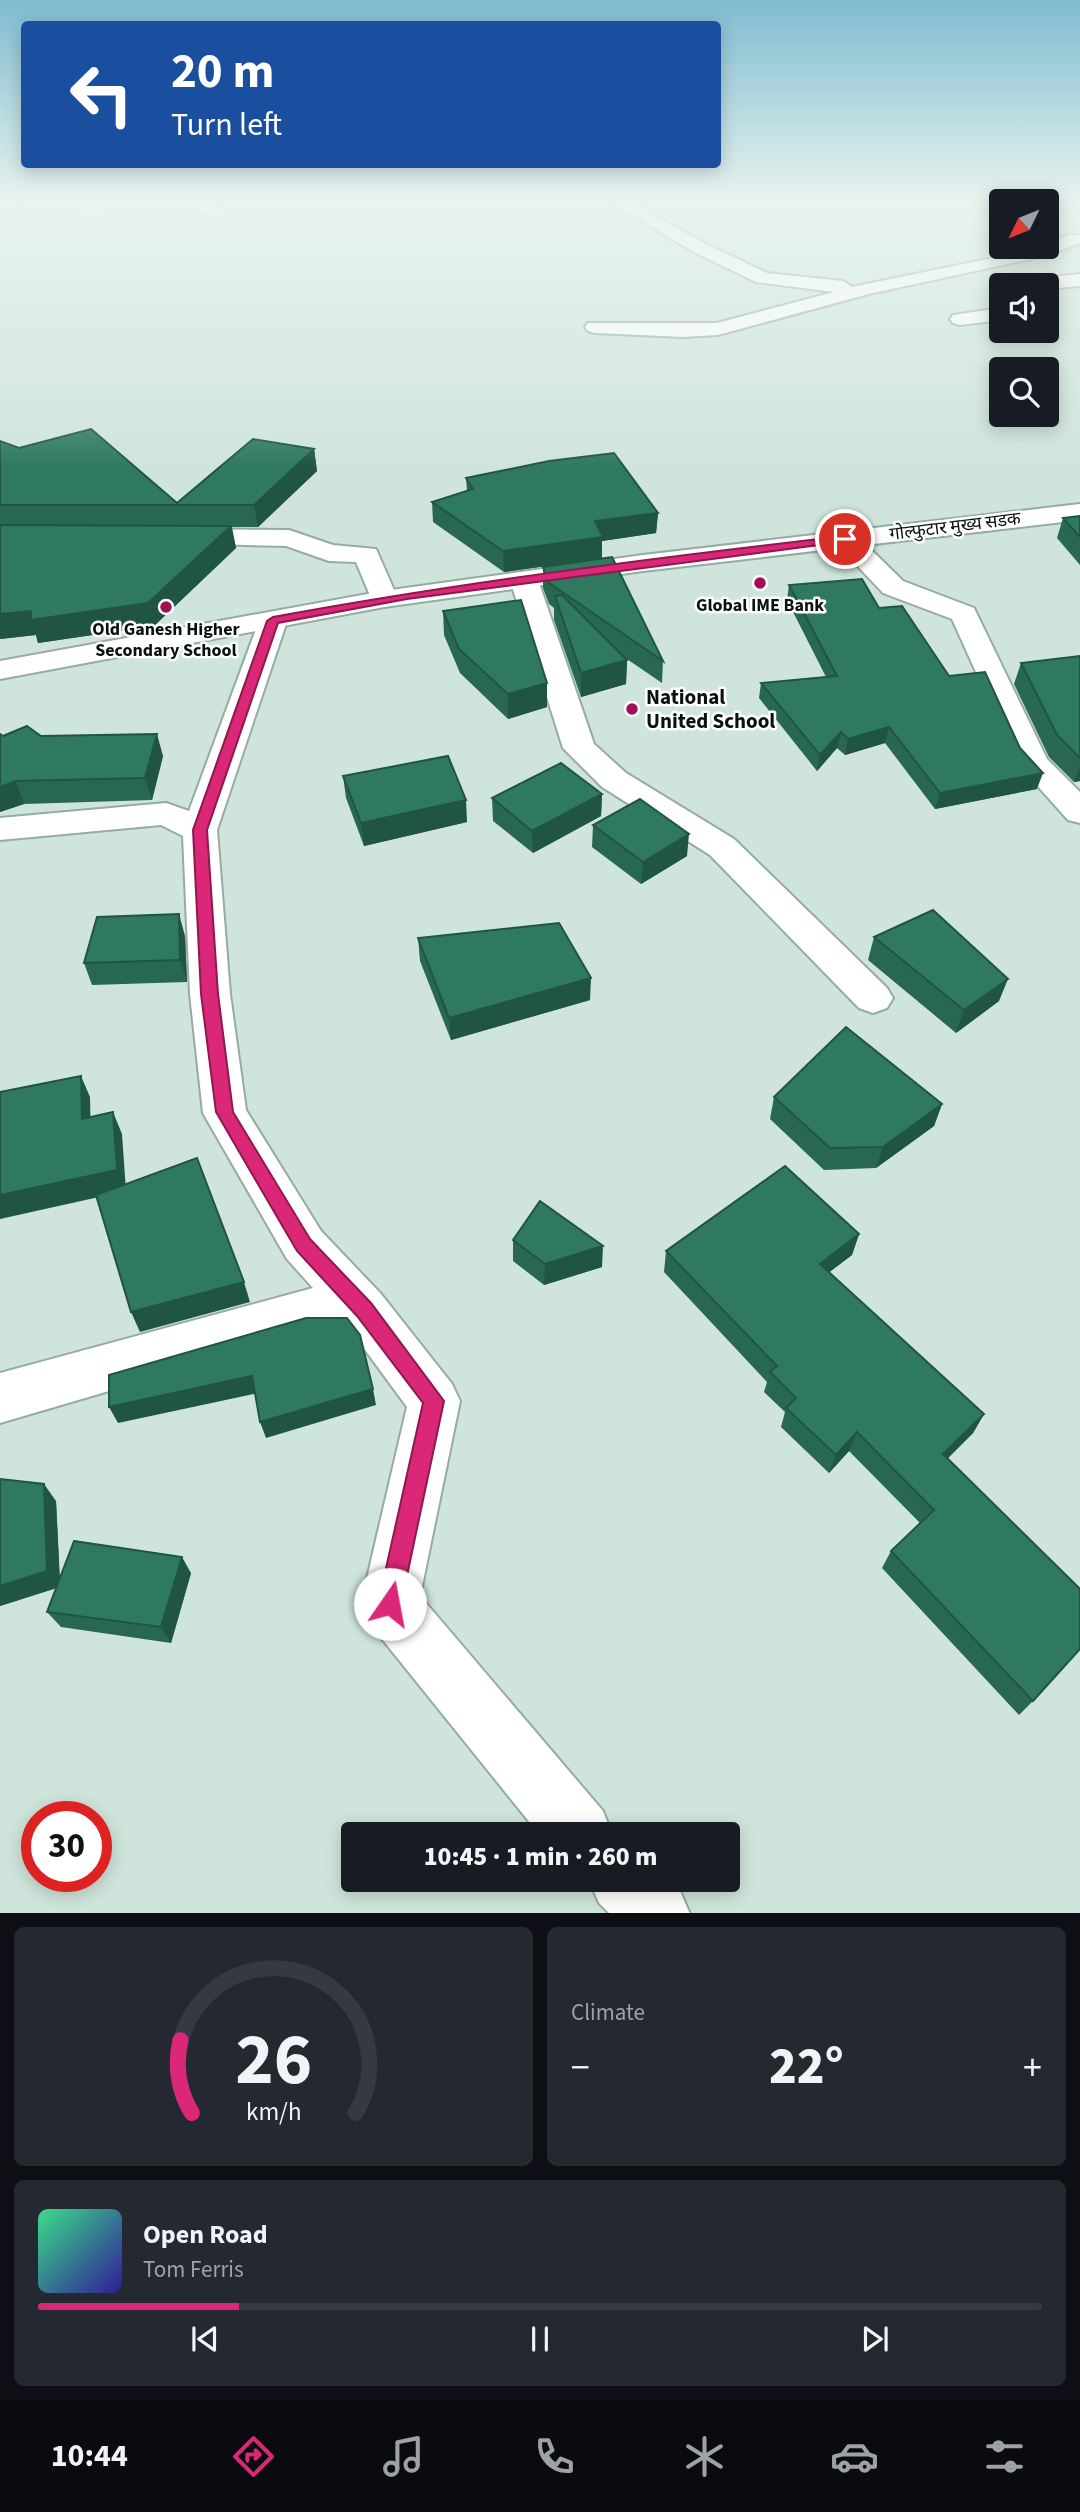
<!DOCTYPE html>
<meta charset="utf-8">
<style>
:root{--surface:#171b24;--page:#242831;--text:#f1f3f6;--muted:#9ea1a6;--line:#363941;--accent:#db2777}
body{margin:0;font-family:"Source Sans 3","Noto Sans Devanagari",sans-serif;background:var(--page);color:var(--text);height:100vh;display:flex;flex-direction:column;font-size:26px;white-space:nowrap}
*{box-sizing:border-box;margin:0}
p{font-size:23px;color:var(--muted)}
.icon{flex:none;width:38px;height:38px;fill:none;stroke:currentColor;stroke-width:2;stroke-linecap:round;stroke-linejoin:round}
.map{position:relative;height:1913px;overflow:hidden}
.side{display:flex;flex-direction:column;gap:14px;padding:14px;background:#0d0f14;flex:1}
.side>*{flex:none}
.guide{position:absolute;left:21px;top:21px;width:700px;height:147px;border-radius:7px;box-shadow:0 4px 18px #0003;background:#1a4fa0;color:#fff;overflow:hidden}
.needle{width:46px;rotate:227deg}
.fabs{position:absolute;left:989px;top:189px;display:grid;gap:14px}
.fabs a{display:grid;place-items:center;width:70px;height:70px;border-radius:7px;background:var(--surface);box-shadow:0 4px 18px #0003;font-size:35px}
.speed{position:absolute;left:21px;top:1801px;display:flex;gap:14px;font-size:35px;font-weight:700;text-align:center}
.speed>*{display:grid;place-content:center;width:91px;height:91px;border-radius:50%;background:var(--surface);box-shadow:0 4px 18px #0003;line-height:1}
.speed .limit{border:10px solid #d22;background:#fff;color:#111}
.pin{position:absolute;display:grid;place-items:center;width:60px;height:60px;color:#fff;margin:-30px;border:4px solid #fff;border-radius:50%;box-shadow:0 2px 7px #0007}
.me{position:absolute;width:77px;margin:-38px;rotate:12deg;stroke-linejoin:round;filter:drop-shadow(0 0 5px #0008)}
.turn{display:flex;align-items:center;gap:24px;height:147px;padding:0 35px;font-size:32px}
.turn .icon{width:91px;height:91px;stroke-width:2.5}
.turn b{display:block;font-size:49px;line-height:60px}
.big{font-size:52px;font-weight:800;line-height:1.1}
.side .tile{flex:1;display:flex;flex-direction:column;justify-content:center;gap:10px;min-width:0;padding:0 24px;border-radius:10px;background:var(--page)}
.side .dial{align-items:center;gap:0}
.dial svg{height:182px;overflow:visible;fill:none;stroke:var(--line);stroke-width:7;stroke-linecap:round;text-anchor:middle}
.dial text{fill:var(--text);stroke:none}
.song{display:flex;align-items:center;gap:21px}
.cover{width:84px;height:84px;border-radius:10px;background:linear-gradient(135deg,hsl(150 70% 55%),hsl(250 70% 35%))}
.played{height:7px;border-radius:4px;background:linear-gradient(90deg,var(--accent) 20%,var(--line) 20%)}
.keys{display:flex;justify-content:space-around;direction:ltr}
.heat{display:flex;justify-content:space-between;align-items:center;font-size:38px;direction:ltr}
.side .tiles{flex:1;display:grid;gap:14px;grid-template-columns:1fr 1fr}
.tile:last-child{grid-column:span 2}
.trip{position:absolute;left:341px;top:1822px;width:399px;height:70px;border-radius:7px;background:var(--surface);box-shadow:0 4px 18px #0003;font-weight:800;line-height:70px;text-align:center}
.tabs{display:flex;height:112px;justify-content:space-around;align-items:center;background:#090b0e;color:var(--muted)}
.tabs .icon{width:49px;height:49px}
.tabs .current{color:var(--accent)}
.tabs b{font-size:32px;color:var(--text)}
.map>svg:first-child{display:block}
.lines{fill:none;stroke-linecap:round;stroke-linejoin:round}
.minor-casing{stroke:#96aba2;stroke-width:4}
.major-casing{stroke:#96aba2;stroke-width:4}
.minor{fill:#fff;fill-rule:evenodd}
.major{fill:#fff;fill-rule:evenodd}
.wall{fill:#286852}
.shaded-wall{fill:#205542}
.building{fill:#2e795f;stroke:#205542;stroke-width:2}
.route{fill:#db2777;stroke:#8e194d;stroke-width:2}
.poi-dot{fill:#a01058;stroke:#fff;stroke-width:2.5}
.labels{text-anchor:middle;stroke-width:5;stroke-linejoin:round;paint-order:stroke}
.far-street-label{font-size:18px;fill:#0a120f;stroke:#fff}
.far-poi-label{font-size:18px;font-weight:bold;fill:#0a120f;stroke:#fff}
.poi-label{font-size:21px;font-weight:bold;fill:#0a120f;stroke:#fff;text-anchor:start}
</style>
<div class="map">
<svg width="1080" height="1914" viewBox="0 0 1080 1914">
<rect width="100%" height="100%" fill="#cfe5db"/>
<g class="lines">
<defs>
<g id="minor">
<polygon points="18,201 211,201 226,212 217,217 192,207 39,211 20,205"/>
<polygon points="608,201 628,201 706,244 767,273 843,281 852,287 1046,247 1046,243 1069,235 1080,235 1080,243 1049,255 869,294 718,335 683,337 595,333 588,331 585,327 588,323 717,323 834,292 756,282 694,252"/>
<polygon points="1080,274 1080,286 1046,289 1046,285 1020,285 1030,279"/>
<polygon points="1001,308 1001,320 960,325 953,323 950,319 953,315"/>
<polygon points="180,529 289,530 333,545 376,549 398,599 394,605 384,607 374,605 356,562 329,561 286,546 171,543 167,537 171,531"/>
<polygon points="845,531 854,533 903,581 974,608 1047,759 1080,792 1080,823 1068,820 1017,763 952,619 883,593 832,539 836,533"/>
<polygon points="524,572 534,574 538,580 594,744 626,773 734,839 887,988 893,998 887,1008 873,1013 859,1008 710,855 602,787 563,748 510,580 514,574"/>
<polygon points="273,612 283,615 287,621 217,830 230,994 246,1110 321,1231 381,1294 452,1384 460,1401 420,1596 603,1811 612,1834 539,1834 370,1624 361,1604 407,1407 352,1332 310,1332 0,1423 0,1373 313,1288 287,1259 203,1113 190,994 183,836 161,825 0,840 0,818 166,803 189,811 259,621 263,615"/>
<polygon points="589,1880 669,1880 680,1891 690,1914 610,1914 599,1903"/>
</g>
<polygon id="major" points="1080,504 1080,520 643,571 384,607 0,679 0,661 384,591 643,555"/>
</defs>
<use href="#minor" class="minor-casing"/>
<use href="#major" class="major-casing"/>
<use href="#minor" class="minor"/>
<use href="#major" class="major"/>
</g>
<g class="wall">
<polygon points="0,441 177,503 314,449 317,471 258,527 232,527 236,548 154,626 38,643 36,635 0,639"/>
<polygon points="466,478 658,513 656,533 602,541 602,558 504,572 433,522 432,502 467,491"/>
<polygon points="1080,516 1080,565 1057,538 1063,518"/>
<polygon points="543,567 663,661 662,683 624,657 627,660 626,684 581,697 554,620 554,608 549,604 543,588"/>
<polygon points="789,585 879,608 949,676 1037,789 935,809 885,743 845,755 837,748 817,771 759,698 761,683 826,677 787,600"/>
<polygon points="443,611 547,707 508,719 460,673 444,635"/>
<polygon points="1080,656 1080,781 1074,782 1049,757 1014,684 1021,663"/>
<polygon points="0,734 3,736 41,736 163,756 152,800 24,804 0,812"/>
<polygon points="343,776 467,822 364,846 346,798"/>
<polygon points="602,794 601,816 533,853 493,821 492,798"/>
<polygon points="593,825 687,856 641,884 592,847"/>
<polygon points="185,936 187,982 92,985 84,963"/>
<polygon points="874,937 999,1001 956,1033 868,960"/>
<polygon points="418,938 590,1000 451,1040 420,961"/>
<polygon points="774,1097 942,1104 934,1126 876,1168 824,1170 770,1119"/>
<polygon points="859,1234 852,1255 829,1272 984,1414 973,1433 947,1459 1033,1701 1019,1715 882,1568 891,1551 920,1523 849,1451 829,1473 781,1427 785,1412 764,1392 767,1382 664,1272 666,1251"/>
<polygon points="513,1240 602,1267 544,1285 513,1261"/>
<polygon points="0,1479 56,1501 60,1580 191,1573 171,1643 61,1627 47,1612 56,1588 0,1606"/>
</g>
<g class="shaded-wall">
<polygon points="314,449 317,471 258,527 254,505"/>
<polygon points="658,513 656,533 602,541 602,558 504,572 503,551 595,521"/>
<polygon points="231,526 236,548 154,626 38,643 36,635 0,639 0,614"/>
<polygon points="627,660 626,684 581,697 581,673"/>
<polygon points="547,683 547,707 508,719 508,694"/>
<polygon points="889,727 885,743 845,755 848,739"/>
<polygon points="841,732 837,748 817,771 820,755"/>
<polygon points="157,734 163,756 152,800 145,778"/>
<polygon points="1080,766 1080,781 1074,782"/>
<polygon points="1043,773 1037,789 935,809 940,793"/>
<polygon points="16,781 24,804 0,812 0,787"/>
<polygon points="602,794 601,816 533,853 532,831"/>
<polygon points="466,800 467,822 364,846 361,823"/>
<polygon points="689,834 687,856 641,884 643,862"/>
<polygon points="179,914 185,936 187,982 180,960"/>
<polygon points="591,978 590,1000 451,1040 449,1018"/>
<polygon points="1008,979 999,1001 956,1033 964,1010"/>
<polygon points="81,1076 90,1097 91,1141 82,1119"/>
<polygon points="942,1104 934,1126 876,1168 883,1147"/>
<polygon points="113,1112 122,1134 126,1191 0,1219 0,1195"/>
<polygon points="859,1234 852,1255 814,1284 820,1264"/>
<polygon points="603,1246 602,1267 544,1285 545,1264"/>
<polygon points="244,1282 250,1302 140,1332 131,1312"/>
<polygon points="252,1376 258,1393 118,1423 109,1407"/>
<polygon points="373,1389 376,1405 266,1438 260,1422"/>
<polygon points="984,1414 973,1433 933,1473 943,1454"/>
<polygon points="857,1432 849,1451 829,1473 836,1455"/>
<polygon points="44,1484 56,1501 60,1587 0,1606 0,1586"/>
<polygon points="182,1557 191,1573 171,1643 161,1627"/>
</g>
<g class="building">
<polygon points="91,429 177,503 253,439 314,449 254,505 0,505 0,441 19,448"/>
<polygon points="614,453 658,513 595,521 603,537 503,551 432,502 473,489 466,478 549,461"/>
<polygon points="1080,516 1080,537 1063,518"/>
<polygon points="0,525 231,526 148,603 31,620 31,611 0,614"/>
<polygon points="612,557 663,661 549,583 543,567"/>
<polygon points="862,579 879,608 902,606 949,676 985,672 1020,748 1043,773 940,793 889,727 848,739 841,732 820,755 761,683 837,676 789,585"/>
<polygon points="562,595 627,660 581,673 555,596"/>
<polygon points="521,600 547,683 508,694 459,649 443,611"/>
<polygon points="1080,656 1080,758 1057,735 1021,663"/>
<polygon points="27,726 41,736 157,734 145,778 16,781 0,787 0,734 3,736"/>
<polygon points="448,756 466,800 361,823 343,776"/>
<polygon points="561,763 602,794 532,831 492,798"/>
<polygon points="640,799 689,834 643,862 593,825"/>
<polygon points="933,910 1008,979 964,1010 874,937"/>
<polygon points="179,914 180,960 84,963 97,917"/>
<polygon points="559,923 591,978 449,1018 418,938"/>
<polygon points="846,1027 942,1104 883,1147 830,1148 774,1097"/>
<polygon points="81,1076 82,1119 113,1112 117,1170 0,1195 0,1092"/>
<polygon points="197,1158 244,1282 131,1312 96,1195"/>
<polygon points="785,1166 859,1234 820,1264 984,1414 943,1454 1080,1589 1080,1649 1033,1701 891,1551 934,1510 857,1432 836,1455 786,1408 796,1398 770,1372 777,1366 666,1251"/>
<polygon points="540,1201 603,1246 545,1264 513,1240"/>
<polygon points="306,1318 347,1318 360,1335 373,1389 260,1422 252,1376 109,1407 109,1375"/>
<polygon points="0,1479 44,1484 47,1571 0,1586"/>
<polygon points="74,1541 182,1557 161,1627 47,1612"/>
</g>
<linearGradient id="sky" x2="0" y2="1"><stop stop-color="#7ebcd0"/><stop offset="0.43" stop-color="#e9f3ef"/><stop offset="1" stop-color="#e9f3ef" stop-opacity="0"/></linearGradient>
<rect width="1080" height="469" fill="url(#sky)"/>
<path class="route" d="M845,536L849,537V541L407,599L278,623L207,830L218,994L233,1112L310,1239L371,1303L444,1401L401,1604L398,1613L390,1616L381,1613L378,1604L423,1403L357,1316L297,1251L216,1112L201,994L193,830L267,621L273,617C463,582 654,558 845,536Z"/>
<g class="poi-dot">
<circle cx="760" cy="583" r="7"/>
<circle cx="166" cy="607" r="7"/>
<circle cx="632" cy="709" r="7"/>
</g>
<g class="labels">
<g class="far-street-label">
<text transform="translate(955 526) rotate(-7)" y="6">गोल्फुटार मुख्य सडक</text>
</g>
<g class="far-poi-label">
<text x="760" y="611">Global IME Bank</text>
<text x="166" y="635">Old Ganesh Higher<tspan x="166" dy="21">Secondary School</tspan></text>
</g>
<g class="poi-label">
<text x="646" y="704">National<tspan x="646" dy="24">United School</tspan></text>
</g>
</g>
</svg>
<div class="fabs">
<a><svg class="needle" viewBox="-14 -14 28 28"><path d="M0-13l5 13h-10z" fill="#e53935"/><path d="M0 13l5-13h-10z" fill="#9ea1a6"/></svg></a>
<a><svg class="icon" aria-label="sound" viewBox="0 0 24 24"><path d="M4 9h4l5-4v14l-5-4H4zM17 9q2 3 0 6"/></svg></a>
<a><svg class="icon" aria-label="search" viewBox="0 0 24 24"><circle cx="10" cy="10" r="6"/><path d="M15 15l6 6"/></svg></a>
</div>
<div class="speed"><div class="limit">30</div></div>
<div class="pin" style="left:845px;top:539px;background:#d93025"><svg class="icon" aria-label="arrive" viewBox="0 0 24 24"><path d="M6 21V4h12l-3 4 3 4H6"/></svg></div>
<svg class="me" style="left:390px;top:1604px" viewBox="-20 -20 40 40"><circle r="19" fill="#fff"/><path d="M0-13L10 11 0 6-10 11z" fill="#db2777"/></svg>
<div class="trip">10:45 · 1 min · 260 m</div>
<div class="guide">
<div class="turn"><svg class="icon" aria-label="left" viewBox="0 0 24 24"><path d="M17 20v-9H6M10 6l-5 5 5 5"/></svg><div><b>20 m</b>Turn left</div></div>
</div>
</div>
<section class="side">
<div class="tiles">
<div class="tile dial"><svg viewBox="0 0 100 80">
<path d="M14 69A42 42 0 1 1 86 69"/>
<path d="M14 69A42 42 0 0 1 9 37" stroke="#db2777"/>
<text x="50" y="56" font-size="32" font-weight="700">26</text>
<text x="50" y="72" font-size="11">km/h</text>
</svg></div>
<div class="tile"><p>Climate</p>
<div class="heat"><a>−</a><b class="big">22°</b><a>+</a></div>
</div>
<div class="tile">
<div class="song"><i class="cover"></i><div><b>Open Road</b><p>Tom Ferris</p></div></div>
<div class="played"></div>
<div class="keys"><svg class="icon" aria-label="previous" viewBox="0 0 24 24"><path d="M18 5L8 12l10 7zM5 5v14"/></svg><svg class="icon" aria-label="pause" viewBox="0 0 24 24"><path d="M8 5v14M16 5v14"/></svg><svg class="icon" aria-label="next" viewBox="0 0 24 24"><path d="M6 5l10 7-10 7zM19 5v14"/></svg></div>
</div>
</div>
</section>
<nav class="tabs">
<b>10:44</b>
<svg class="icon current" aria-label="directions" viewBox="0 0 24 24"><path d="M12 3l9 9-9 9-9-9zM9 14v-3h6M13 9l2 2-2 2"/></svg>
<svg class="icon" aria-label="music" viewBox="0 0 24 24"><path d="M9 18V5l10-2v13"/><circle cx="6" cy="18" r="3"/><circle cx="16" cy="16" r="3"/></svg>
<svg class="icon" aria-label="phone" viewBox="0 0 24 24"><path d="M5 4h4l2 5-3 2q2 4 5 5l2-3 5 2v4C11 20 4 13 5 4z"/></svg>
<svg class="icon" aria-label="climate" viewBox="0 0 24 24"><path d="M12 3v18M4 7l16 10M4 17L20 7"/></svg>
<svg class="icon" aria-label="car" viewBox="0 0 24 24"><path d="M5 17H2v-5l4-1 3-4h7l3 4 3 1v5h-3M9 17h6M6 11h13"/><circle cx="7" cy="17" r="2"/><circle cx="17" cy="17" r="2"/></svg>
<svg class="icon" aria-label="filters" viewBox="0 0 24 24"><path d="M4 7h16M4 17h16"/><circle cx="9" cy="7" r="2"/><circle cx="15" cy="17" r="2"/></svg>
</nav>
